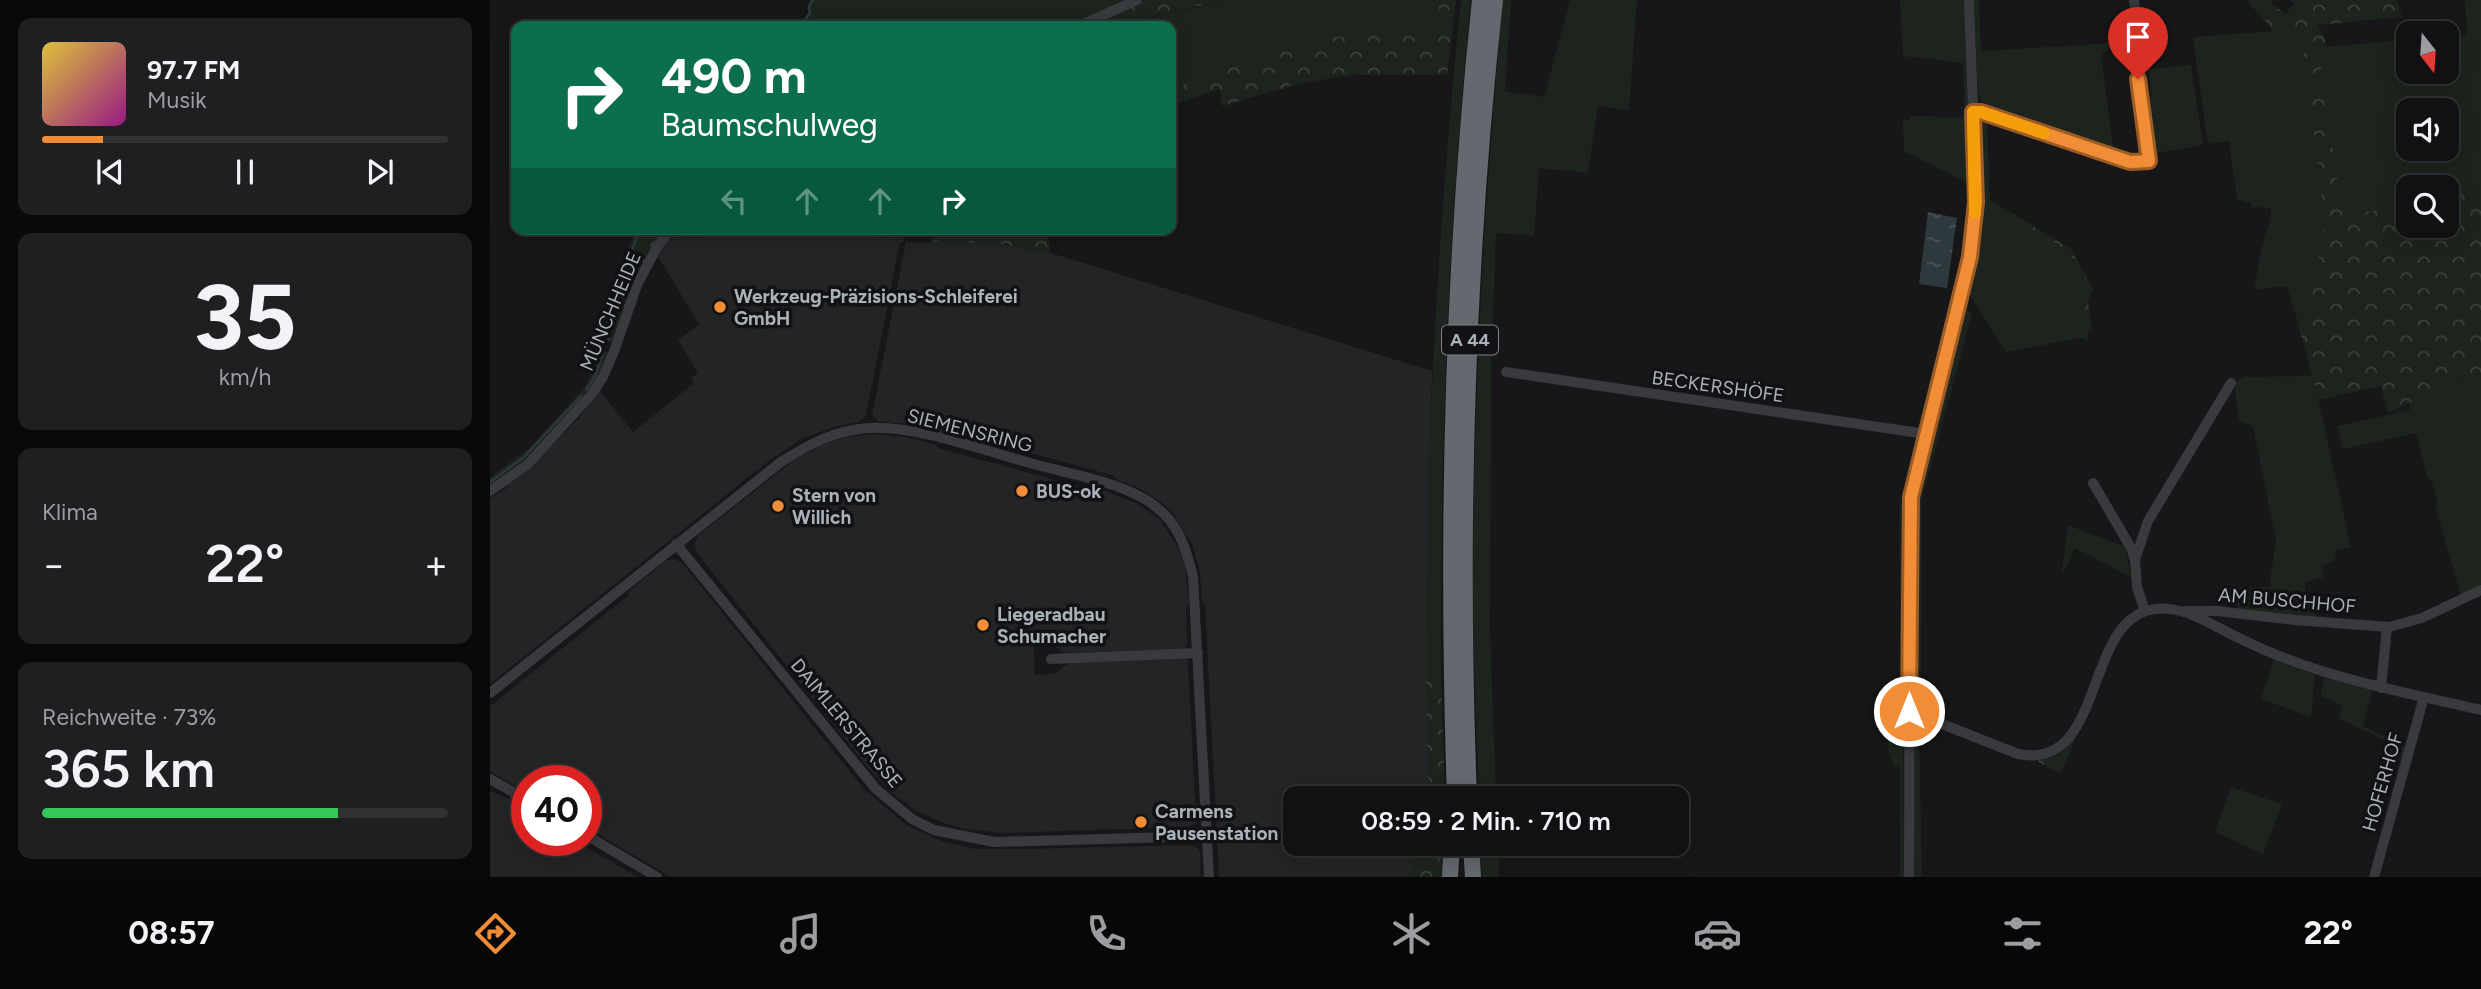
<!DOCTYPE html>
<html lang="de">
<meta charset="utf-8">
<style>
:root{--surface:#111113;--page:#1e1f21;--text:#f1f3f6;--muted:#9c9da0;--line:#303133;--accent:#f18d37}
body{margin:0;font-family:Figtree,sans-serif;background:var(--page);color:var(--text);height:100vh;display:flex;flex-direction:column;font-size:26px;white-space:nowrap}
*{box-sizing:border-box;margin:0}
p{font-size:23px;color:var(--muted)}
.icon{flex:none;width:38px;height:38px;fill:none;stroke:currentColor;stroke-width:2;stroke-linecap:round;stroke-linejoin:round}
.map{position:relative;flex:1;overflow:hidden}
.details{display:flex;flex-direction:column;gap:18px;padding:18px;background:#09090a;width:490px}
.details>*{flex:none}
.banner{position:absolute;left:21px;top:21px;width:665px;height:214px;border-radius:14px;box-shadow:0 4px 18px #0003,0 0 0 2px var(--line);background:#0b6e4f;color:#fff;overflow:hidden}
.needle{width:46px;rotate:163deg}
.tools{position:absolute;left:1906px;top:21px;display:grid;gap:14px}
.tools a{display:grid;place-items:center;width:63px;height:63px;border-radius:14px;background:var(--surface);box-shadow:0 4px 18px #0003,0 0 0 2px var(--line);font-size:35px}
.speed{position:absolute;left:21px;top:765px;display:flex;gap:14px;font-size:35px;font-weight:700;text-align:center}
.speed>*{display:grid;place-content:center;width:91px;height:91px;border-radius:50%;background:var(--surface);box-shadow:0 4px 18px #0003,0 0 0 2px var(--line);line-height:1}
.speed .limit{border:10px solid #d22;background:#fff;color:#111}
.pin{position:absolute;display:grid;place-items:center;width:60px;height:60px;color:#fff;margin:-72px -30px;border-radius:50% 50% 50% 0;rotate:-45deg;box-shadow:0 0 7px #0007}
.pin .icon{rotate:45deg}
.me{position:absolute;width:77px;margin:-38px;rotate:0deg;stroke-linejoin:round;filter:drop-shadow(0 0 5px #0008)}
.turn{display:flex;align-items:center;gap:24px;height:147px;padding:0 35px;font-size:32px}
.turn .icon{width:91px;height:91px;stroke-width:2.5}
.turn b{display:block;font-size:49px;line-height:60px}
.lanes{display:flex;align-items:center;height:66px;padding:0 35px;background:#0003;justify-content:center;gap:35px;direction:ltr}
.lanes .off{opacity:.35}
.big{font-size:52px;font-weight:600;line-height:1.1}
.details .card{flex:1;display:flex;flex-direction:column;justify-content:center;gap:10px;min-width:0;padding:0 24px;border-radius:14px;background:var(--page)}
.details .dial{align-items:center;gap:0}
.dial b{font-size:91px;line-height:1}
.song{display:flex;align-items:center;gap:21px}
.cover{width:84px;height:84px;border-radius:10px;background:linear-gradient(135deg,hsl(50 70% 55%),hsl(310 70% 35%))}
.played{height:7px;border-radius:4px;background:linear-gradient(90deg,var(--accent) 15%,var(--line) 15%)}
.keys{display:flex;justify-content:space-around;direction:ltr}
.heat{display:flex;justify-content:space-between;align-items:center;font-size:38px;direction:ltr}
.charge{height:10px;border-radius:5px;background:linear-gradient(90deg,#34c759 73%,var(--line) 0)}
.trip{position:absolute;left:793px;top:786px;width:406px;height:70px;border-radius:14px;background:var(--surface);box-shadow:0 4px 18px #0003,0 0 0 2px var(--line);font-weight:600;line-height:70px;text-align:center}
.dock{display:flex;height:112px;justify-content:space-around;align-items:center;background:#070708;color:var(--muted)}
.dock .icon{width:49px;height:49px}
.dock .selected{color:var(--accent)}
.dock b{font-size:32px;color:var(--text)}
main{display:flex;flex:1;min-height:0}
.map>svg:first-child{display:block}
.built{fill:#232426}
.green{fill:#1d241d;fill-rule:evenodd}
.forest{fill:url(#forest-crowns)}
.water{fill:url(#water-ripples)}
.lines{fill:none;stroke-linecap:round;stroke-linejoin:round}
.stream{stroke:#2d393d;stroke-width:2.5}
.minor{stroke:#383a3e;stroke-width:10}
.highway{stroke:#64696f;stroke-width:16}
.route-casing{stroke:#9d5c24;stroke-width:18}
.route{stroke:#f18d37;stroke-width:12}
.slow{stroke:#f59e0b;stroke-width:12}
.poi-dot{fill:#f18d37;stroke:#121214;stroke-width:2.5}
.labels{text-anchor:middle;stroke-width:7;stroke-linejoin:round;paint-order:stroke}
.shield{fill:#121214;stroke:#7c8188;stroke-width:2}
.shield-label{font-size:18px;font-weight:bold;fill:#a9b1b9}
.poi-label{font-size:19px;font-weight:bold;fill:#a9b1b9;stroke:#121214;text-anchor:start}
.street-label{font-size:19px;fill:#a9b1b9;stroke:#121214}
</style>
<main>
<section class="details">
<div class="card">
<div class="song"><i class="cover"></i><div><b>97.7 FM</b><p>Musik</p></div></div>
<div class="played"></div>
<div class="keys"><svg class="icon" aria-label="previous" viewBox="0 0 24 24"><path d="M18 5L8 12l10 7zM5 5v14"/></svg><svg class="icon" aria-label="pause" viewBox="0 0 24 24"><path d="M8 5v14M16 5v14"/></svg><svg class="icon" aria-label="next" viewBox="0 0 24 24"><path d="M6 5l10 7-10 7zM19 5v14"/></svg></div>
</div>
<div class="card dial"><b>35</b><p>km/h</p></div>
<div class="card"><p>Klima</p>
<div class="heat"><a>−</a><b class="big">22°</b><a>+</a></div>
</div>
<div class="card"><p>Reichweite · 73%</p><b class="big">365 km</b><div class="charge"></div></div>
</section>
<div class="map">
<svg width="1991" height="877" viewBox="0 0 1991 877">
<defs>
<pattern id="forest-crowns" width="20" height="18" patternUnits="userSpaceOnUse" patternTransform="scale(1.75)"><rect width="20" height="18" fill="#1d241d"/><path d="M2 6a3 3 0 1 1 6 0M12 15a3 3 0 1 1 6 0" fill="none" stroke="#3b413c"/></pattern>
<pattern id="water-ripples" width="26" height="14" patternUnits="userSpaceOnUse" patternTransform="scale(1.75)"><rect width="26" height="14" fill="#2d393d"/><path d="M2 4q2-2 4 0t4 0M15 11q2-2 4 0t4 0" fill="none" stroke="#495357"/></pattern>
</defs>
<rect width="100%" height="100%" fill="#171719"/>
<g class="built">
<polygon points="309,229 369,233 410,241 376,415 369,422 346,426 313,438 280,460 0,684 0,498 17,488 15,485 43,464 89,418 109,390 143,432 204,383 201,378 208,373 188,340 209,324 167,255 176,240"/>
<polygon points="416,242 504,243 561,253 942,371 936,611 938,798 805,798 805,844 931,844 920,877 729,877 715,605 712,603 710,572 702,544 682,512 671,502 647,487 627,480 625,476 460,431 456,433 418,424 388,421 382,415"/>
<polygon points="383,434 415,437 445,444 448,448 609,492 613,490 648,504 670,520 690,550 695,566 699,605 696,608 697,644 694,649 576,653 565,646 544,646 545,675 566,673 576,665 582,663 695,658 698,661 705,803 709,806 709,815 706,823 697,827 512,833 474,829 451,822 425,810 402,793 378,768 207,553 204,544 209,535 304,460 332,445 357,437"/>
<polygon points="185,559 193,564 374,789 416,825 451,841 485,849 537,849 699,845 708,848 711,856 710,877 181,877 96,827 96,780 37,780 37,793 0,771 0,706 139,595 139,591 175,561"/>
<polygon points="0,791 27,802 28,808 37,812 37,840 84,840 148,877 0,877"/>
</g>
<g class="green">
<polygon points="321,0 639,0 582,26 307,26 318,13 317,6"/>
<path d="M789,0H948C950,14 951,26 937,33L843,37L802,46L681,97V26H645C693,0 737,9 789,0Z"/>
<path d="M971,0H981C958,225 950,451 951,678L936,677C935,451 948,225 971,0Z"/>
<path d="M1013,0H1021L1015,91L1054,97L1080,0H1147L1139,110L1108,106L1098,173L1049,168L1044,236L1006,233L1001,372L1000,629L1006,798H989C987,722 982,646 983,571C984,380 995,190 1013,0Z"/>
<path d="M1410,0H1475C1479,99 1492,200 1466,297H1462L1479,219L1478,183L1414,151L1413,120H1420V116L1475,117L1473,63L1413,56Z"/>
<polygon points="1484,0 1489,0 1491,51 1625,43 1611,56 1624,153 1496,107 1488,95"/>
<path d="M1975,0H1991V188L1957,197L1956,187H1918V206L1860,214L1852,211L1828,47L1918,40V72H1956L1957,37L1977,35ZM1918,110H1956V149H1918Z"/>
<polygon points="1811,29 1835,224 1820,297 1824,317 1807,320 1797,286 1764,290 1771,250 1780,220 1781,208 1761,207 1761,203 1747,199 1739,141 1718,144 1703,37"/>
<polygon points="1701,65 1713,145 1660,154 1652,98 1662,96 1658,69"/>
<polygon points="1497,120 1500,203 1578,251 1597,287 1594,301 1599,341 1590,338 1516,352 1478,292 1484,259 1489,125"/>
<polygon points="186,229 282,229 282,232 176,240"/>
<polygon points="1461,305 1462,311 1432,427 1427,431"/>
<polygon points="1479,311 1482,313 1432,499 1431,707 1424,698 1424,506 1428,479 1472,312"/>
<polygon points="111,350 121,353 110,376 54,445 0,487 0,477 38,449 95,387"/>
<polygon points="1991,373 1991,587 1971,596 1945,506 1948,504 1941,479 1938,479 1926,433 1853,449 1847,426 1920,410 1919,403 1982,374"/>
<polygon points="1823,376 1861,547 1844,551 1846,560 1831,566 1834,577 1815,582 1816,601 1829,620 1748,612 1745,587 1782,587 1780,580 1786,540 1763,427 1749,420 1744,383 1754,377"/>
<polygon points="1426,435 1428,441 1418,485 1415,517 1413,702 1410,705 1410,507"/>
<polygon points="1578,525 1635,547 1641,577 1585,548 1574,572 1572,571"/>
<polygon points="1784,660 1825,675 1821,717 1771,699"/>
<polygon points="1834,678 1882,690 1873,726 1918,748 1916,757 1908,759 1892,753 1896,741 1848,718 1853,706 1831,696"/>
<polygon points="1406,708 1413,714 1414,877 1410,877 1410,764 1405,768 1398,751 1396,719"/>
<polygon points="1429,725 1432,877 1423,877 1424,731"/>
<polygon points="1741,787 1792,804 1773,854 1725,832"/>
<polygon points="990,844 1008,844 1009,877 992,877"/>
</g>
<g class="forest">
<polygon points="655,0 789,0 764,4 706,6 663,16 645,26 604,26 603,24"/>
<path d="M948,0H966L957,75H863L811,83L732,106L730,89L681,105V97L697,81L802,46L843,37L941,31C950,21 950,13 948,0Z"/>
<polygon points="1757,0 1782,0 1782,5 1791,10 1796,15 1804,3 1801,0 1907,0 1912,17 1827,25 1834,36 1837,46 1828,47 1852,211 1860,214 1918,206 1918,226 1956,226 1957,197 1991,188 1991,373 1981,374 1898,413 1891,386 1829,400 1807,320 1824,317 1820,297 1835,224 1811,30 1784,31"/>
<path d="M1500,200L1581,249L1603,289L1598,301L1602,331H1598C1596,318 1590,300 1597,287L1578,251L1499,203Z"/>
<path d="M147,229H172L173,234L124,343L114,340C119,303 130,263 147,229Z"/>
<polygon points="368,229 415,229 413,242 367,233"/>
<polygon points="452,229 557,229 561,253 504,243 440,242 446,233"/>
<polygon points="936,677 951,678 955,798 938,798"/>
<polygon points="1588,732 1571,773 1548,762 1548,759 1567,754"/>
<polygon points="931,844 956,844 954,877 920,877"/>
</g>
<polygon class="water" points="1438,212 1467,218 1457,288 1429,284"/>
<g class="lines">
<g class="stream">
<polyline points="310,26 320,13 319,6 323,0"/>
<polyline points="118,340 125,295 150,229"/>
<polyline points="96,390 105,376 114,351"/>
<polyline points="0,482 34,457 91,396"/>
</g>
<g class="minor">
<polyline points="589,26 647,0"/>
<polyline points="1483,112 1491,112 1641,162 1659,161 1644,52 1648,43 1644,0"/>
<polyline points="1016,372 1436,434"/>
<polyline points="1603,483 1641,548 1645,560 1647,587 1655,611"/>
<polyline points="0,491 38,464 101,395 113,377 125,349 147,285 167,247 180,229"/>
<polyline points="186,544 386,789 422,819 444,830 504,842 717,836"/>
<polyline points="1645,560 1658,521 1741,383"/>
<polyline points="1696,611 1727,611 1805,620 1899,627 1932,618 1991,590"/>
<polyline points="561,659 708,653"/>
<polyline points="1891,688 1897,627"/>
<path d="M0,693L291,462C319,444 346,430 379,428C425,425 495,451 540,463C575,473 621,480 653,498C660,502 668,508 674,514C691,530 697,554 703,576L719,877"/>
<path d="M1419,711L1528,754C1613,771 1594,631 1656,611C1689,600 1722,626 1751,639C1827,677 1909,691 1991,710"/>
<polyline points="0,779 37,800"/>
<polyline points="96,835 167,877"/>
<polyline points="1419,877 1420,509 1425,476 1475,283 1483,238 1486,190 1479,0"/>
<polyline points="1884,877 1934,697"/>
</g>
<g class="highway">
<path d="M965,798C956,532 962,265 990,0"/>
<path d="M979,798C969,532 976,265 1005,0"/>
<polyline points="981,844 983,877"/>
<polyline points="960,877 962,844"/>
</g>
</g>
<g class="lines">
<defs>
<polyline id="route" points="1419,711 1421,497 1480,257 1486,202 1483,112 1491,112 1640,162 1659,161 1648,79"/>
</defs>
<use href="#route" class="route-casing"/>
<use href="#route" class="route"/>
<polyline class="slow" points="1485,213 1483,112 1491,112 1554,133"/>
</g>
<g class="poi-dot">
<circle cx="230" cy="307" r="7"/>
<circle cx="532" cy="491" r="7"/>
<circle cx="288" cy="506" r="7"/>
<circle cx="493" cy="625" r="7"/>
<circle cx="651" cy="822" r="7"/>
</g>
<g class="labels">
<rect class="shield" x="952" y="325.5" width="56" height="29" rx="5"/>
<g class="shield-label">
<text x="980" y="346">A 44</text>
</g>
<g class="poi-label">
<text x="244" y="303">Werkzeug-Präzisions-Schleiferei<tspan x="244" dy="22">GmbH</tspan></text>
<text x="546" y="498">BUS-ok</text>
<text x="302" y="502">Stern von<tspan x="302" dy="22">Willich</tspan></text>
<text x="507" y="621">Liegeradbau<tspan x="507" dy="22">Schumacher</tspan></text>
<text x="665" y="818">Carmens<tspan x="665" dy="22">Pausenstation</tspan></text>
</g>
<g class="street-label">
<text transform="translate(120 311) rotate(-67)" y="7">MÜNCHHEIDE</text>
<text transform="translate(1228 386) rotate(8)" y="7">BECKERSHÖFE</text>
<text transform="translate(480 430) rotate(14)" y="7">SIEMENSRING</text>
<text transform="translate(1797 600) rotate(5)" y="7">AM BUSCHHOF</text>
<text transform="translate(357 723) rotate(50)" y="7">DAIMLERSTRASSE</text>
<text transform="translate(1892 782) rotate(-74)" y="7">HOFERHOF</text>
</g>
</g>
</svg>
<div class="tools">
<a><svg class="needle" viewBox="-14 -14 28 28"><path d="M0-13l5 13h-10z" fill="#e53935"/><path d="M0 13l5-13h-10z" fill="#9c9da0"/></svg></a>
<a><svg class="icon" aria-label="sound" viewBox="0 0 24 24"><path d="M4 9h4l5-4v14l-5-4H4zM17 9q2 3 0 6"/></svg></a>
<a><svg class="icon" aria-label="search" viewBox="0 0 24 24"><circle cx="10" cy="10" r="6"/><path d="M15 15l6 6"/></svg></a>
</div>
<div class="speed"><div class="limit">40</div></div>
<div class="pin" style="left:1648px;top:79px;background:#d93025"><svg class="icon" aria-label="arrive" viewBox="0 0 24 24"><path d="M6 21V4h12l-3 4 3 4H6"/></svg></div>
<svg class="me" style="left:1419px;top:711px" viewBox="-20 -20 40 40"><circle r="17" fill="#f18d37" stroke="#fff" stroke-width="3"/><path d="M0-11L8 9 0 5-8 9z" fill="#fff"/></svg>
<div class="trip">08:59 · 2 Min. · 710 m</div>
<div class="banner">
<div class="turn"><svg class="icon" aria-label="right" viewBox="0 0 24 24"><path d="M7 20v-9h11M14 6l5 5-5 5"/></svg><div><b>490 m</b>Baumschulweg</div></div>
<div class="lanes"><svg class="icon off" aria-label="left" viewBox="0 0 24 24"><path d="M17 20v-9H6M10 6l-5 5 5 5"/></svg><svg class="icon off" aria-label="ahead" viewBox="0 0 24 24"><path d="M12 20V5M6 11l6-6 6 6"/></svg><svg class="icon off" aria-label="ahead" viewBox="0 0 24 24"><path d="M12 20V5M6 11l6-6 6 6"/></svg><svg class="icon" aria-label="right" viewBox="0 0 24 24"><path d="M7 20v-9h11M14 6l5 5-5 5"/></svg></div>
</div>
</div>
</main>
<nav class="dock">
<b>08:57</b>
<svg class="icon selected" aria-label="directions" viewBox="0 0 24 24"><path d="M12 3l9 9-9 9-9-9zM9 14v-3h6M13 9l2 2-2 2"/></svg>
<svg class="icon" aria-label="music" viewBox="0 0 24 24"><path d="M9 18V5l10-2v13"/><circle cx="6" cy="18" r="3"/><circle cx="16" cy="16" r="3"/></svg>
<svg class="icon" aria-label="phone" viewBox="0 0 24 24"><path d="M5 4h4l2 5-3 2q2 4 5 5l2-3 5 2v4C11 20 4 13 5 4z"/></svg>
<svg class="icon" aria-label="climate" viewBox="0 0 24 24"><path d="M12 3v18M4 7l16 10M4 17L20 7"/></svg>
<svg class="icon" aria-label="car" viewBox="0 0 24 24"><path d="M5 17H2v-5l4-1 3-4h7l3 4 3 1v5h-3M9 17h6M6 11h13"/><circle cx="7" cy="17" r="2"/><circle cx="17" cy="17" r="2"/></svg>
<svg class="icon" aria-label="filters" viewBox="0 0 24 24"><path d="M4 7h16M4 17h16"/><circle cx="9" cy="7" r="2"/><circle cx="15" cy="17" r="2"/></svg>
<b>22°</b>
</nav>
